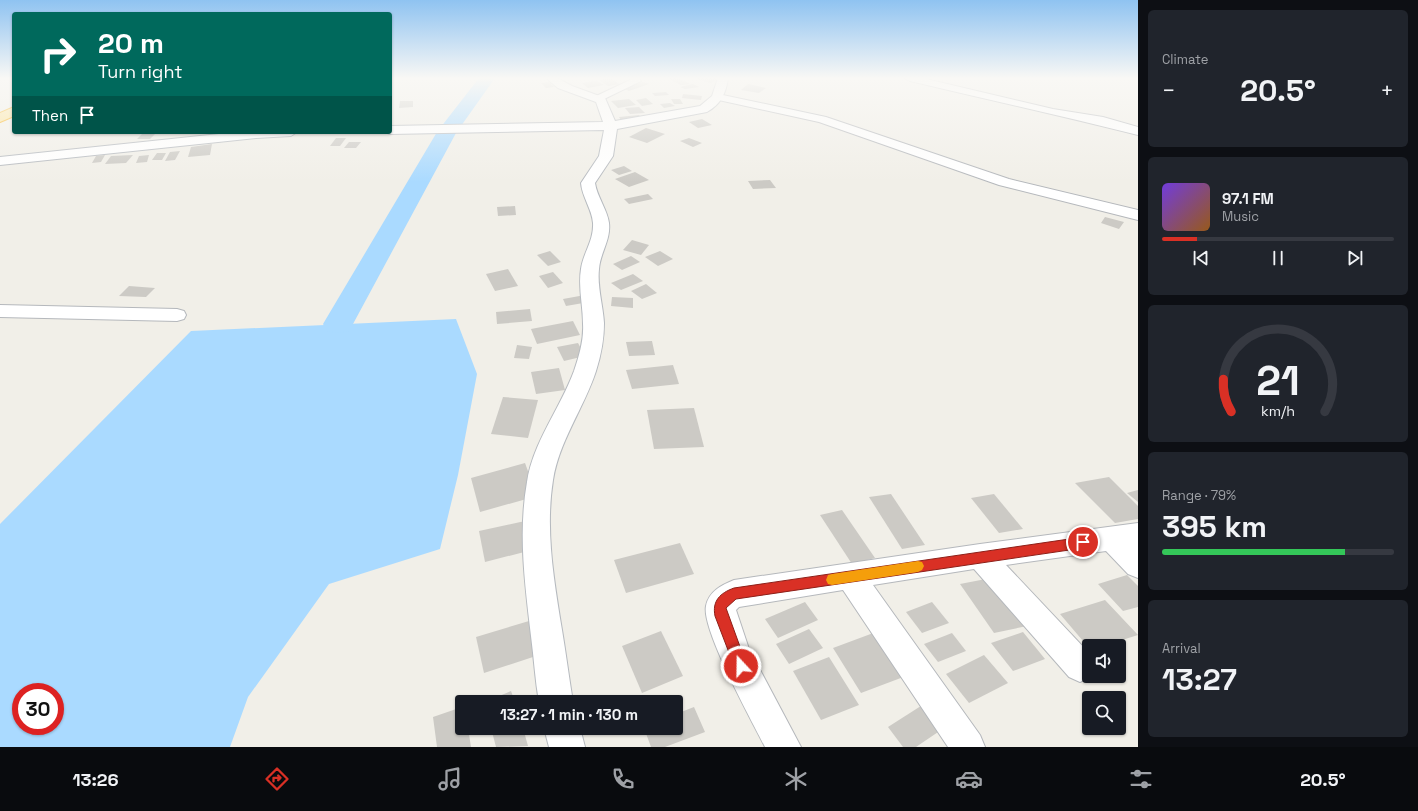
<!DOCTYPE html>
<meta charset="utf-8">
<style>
:root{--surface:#171b24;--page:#20242c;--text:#f1f3f6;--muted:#9ea1a6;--line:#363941;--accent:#d93025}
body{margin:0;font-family:"Space Grotesk",sans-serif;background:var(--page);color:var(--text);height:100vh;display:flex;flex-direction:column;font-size:15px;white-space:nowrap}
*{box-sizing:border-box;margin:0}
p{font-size:13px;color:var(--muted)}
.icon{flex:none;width:22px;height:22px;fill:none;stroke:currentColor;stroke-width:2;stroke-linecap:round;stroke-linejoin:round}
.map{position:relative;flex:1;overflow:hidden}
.side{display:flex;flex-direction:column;gap:10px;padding:10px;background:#0d0f14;width:280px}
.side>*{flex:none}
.top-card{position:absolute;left:12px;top:12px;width:380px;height:122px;border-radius:4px;box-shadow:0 1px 3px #0004;background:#00695c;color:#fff;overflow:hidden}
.buttons{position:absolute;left:1082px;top:639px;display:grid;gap:8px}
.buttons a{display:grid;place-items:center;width:44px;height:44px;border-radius:4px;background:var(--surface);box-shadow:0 1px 3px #0004;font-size:20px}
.speed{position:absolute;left:12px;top:683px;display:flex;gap:8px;font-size:20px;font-weight:700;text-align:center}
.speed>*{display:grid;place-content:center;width:52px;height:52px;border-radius:50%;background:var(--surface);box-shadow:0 1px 3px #0004;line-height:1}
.speed .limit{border:6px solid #d22;background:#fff;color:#111}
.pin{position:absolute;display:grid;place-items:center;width:34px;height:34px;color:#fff;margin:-17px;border:2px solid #fff;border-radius:50%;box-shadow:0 1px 4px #0007}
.me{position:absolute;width:44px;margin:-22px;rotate:339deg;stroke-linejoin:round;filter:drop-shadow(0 0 3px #0008)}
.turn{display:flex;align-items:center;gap:14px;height:84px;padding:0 20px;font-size:18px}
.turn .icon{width:52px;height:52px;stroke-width:2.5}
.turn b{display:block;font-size:28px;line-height:34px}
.then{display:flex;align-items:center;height:38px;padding:0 20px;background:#0003;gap:8px;font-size:15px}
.big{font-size:30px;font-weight:800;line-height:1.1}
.side .widget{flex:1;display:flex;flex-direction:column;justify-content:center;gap:6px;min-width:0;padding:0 14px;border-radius:6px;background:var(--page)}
.side .dial{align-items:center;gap:0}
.dial svg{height:104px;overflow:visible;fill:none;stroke:var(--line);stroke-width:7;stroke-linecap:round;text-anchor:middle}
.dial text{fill:var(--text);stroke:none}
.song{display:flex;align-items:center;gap:12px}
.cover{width:48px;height:48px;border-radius:6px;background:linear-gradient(135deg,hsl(260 70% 55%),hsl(30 70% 35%))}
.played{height:4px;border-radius:2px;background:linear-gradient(90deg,var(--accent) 15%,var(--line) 15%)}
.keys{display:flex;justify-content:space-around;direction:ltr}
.heat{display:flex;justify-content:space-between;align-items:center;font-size:22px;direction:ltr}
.charge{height:6px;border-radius:3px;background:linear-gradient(90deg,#34c759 79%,var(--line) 0)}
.trip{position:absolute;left:455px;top:695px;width:228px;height:40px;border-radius:4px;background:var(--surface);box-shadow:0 1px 3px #0004;font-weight:800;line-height:40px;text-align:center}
.tab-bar{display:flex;height:64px;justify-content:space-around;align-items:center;background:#090b0e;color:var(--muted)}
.tab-bar .icon{width:28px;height:28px}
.tab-bar .active{color:var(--accent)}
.tab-bar b{font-size:18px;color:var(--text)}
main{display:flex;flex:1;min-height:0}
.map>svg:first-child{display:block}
.water{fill:#aadaff;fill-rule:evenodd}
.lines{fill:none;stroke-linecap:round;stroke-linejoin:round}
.river{fill:#aadaff;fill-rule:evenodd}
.building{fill:#cccac5}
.street-casing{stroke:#b5b8bc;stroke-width:2}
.secondary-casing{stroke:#b6babf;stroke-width:2}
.highway-casing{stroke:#f9ab00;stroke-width:2}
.street{fill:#fff;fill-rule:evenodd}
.secondary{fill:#fff;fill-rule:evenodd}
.highway{fill:#fde293;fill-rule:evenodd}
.route{fill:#d93025;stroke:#8d1f18}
.slow{fill:#f59e0b}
</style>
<main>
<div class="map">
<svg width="1138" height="747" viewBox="0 0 1138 747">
<rect width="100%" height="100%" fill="#f1efe8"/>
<path class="water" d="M456,319L477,374L458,475L440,549L329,584L248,697L230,747H0V524L191,331ZM21,692H55V726H21Z"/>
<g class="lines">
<polygon class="river" points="479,78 495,78 456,133 353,324 349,331 338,333 327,331 323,324 437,132"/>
</g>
<g class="building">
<polygon points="610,78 619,84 608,86 599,80"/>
<polygon points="667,78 678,78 690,84 681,85"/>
<polygon points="694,78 716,78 721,79 710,83"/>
<polygon points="597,81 604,85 588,88 582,83"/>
<polygon points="549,82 554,87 546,88 541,83"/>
<polygon points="643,82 649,84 629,91 623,88"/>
<polygon points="693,84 699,87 685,89 680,87"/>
<polygon points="748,84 766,88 759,93 741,90"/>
<polygon points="666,92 669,95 655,96 652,93"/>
<polygon points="683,94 702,96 701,100 682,98"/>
<polygon points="646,98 653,104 642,106 636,100"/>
<polygon points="629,99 636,105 618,108 611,101"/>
<polygon points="671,99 680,99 683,104 674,104"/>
<polygon points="400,101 413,101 413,107 399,108"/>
<polygon points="670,103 675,106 664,108 660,104"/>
<polygon points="639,107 645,113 630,114 625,108"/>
<polygon points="639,115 643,120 622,122 619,117"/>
<polygon points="702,119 712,125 698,128 689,122"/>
<polygon points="646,128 665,134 647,143 629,137"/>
<polygon points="142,134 155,134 150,139 137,139"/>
<polygon points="336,138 346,138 340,146 330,146"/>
<polygon points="689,138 702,143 693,147 680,141"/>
<polygon points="349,142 361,142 356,148 344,148"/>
<polygon points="212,144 210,155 188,157 191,147"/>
<polygon points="180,151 175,160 165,161 170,152"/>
<polygon points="157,153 166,153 162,160 152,160"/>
<polygon points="105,155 101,162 92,163 96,156"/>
<polygon points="133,155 126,163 105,164 111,156"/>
<polygon points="149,155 147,162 136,163 139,156"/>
<polygon points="624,166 632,171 619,175 611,170"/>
<polygon points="635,172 649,180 629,187 615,179"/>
<polygon points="770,180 776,188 753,189 748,181"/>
<polygon points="648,194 653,199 629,204 624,199"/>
<polygon points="515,206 516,215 498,216 497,207"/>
<polygon points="1105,217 1124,222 1119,229 1101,223"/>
<polygon points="632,240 649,245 641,255 623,250"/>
<polygon points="550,251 561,262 548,266 537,255"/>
<polygon points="660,251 673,259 658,266 645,257"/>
<polygon points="631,256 640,262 622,270 613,264"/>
<polygon points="508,269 518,286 495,291 486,274"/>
<polygon points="553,272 563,283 548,288 539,276"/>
<polygon points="633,274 643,281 621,290 611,283"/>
<polygon points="646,284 657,293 642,299 631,291"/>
<polygon points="129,286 155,288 146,297 119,296"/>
<polygon points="585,295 589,302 566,306 563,299"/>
<polygon points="612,297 633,298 633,308 611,306"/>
<polygon points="530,309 532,321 497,324 496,312"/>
<polygon points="573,321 580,335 537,344 531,329"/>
<polygon points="652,341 655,355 629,356 626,342"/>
<polygon points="578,343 585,356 564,361 557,347"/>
<polygon points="517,345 532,347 529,359 514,358"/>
<polygon points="673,365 679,384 632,389 626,370"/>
<polygon points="559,368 565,390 536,394 531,372"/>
<polygon points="503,397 538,400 528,438 491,434"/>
<polygon points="694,408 704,447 654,449 647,410"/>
<polygon points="525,463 537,496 480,512 471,478"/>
<polygon points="1109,477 1138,506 1138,519 1115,523 1075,483"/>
<polygon points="1138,490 1138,502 1127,493"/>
<polygon points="891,494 925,545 902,549 869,497"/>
<polygon points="994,494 1023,529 999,533 971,498"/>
<polygon points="842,510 875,558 852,564 820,515"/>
<polygon points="525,521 532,550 485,562 479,531"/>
<polygon points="680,543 694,574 626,593 614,560"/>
<polygon points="1127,575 1138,586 1138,607 1123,611 1098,584"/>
<polygon points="991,578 1027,626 994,633 960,584"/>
<polygon points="1105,600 1138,635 1103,646 1089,646 1089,648 1060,614"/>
<polygon points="805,602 818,620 778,638 765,619"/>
<polygon points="932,602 949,623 922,633 906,612"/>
<polygon points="529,621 539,655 484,673 476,637"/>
<polygon points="809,629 823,648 789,664 776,644"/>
<polygon points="661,631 683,676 642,693 622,646"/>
<polygon points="876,632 906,676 861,693 833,648"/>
<polygon points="1023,632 1045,659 1013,671 991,643"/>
<polygon points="952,633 966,651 938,662 924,644"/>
<polygon points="984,655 1008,683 969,703 946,674"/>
<polygon points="829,657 859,705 821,720 793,671"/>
<polygon points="511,691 515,702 485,702"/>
<polygon points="924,704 944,728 916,747 903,747 888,727"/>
<polygon points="462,707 462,728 468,728 471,747 437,747 433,717"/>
<polygon points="694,707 705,732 665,747 651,747 644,728 676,728 676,714"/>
<polygon points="491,728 523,728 528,746 496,747"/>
</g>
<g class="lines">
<defs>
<g id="street">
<polygon points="629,78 639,78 641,81 602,100 598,101 592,98 630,80"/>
<path d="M905,78H922L1053,109L1103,117L1138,127V135C1062,116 986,99 910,81Z"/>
<polygon points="718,94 826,117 1009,179 1138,210 1138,220 999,185 819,122 714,99 713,97"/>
<polygon points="0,305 177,309 184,311 186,315 184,319 177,321 0,317"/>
<path d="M1138,523V578L1128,574L1106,551L1006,565L1089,653V676H1092L1080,682L1069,677L974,569L873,585L980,735L985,747H948L843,590L739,607L736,610L749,649L801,747H765C753,723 701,629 706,606C709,591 722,585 734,580L980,544Z"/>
</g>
<g id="secondary">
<path d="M546,78H557L572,86L605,98L615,121L700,106L712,96L718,78H728C726,93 721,104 707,112L617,129L613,156L595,183C597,197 607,209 609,223C611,240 600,253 599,269C597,287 603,305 604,323C604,340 601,355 596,371C584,408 559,441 553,480C545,530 554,581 562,630C566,654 569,678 573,702H539C535,680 534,658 531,636C525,585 518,533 527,482C533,442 560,409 574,371C579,356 584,340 583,324C583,306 578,287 581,269C583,253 594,241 593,223C592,209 582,197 581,183L599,156L604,130L390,134L385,132H390V126L603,122L596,102L558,88Z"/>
<polygon points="238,132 297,132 291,136 256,138 0,165 0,157"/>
<polygon points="544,728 580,728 585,747 549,747"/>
</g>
<polygon id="highway" points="14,107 14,116 0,122 0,113"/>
</defs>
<use href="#street" class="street-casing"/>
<use href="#secondary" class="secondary-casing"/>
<use href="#highway" class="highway-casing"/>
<use href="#street" class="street"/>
<use href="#secondary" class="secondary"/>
<use href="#highway" class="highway"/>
</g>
<linearGradient id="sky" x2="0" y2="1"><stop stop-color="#8fc3f1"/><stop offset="0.43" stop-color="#f9f8f5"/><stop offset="1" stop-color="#f9f8f5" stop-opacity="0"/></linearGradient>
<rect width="1138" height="182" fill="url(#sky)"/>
<path class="route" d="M1083,537L1087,539L1089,542L1087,546L1083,548L736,599L726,608L747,666L745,671L741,673L736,671L715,616C712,601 720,593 734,588Z"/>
<polygon class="slow" points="918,561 922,562 924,566 922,570 918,572 832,585 828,584 826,580 828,575 832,574"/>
</svg>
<div class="buttons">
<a><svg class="icon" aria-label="sound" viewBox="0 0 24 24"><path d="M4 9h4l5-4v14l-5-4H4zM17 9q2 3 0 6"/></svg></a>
<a><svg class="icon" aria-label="search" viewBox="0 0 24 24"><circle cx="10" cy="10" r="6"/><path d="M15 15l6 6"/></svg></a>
</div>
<div class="speed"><div class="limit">30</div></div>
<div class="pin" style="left:1083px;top:542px;background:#d93025"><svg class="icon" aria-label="arrive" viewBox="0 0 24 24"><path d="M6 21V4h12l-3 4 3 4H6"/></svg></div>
<svg class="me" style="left:741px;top:666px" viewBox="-20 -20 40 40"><circle r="17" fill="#d93025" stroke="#fff" stroke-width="3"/><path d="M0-11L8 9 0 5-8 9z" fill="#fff"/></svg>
<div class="trip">13:27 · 1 min · 130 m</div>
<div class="top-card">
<div class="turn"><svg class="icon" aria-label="right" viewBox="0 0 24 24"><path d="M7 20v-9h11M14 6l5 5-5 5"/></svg><div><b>20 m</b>Turn right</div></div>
<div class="then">Then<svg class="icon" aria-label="arrive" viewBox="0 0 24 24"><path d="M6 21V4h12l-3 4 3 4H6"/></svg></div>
</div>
</div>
<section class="side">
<div class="widget"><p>Climate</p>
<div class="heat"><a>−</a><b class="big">20.5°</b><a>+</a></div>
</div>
<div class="widget">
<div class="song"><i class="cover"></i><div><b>97.1 FM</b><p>Music</p></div></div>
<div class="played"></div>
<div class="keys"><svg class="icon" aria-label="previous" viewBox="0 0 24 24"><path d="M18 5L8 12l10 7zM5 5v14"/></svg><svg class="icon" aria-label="pause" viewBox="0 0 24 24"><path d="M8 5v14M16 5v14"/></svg><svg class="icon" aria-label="next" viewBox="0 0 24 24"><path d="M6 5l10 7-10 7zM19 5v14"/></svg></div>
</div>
<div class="widget dial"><svg viewBox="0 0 100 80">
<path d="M14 69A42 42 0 1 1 86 69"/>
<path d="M14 69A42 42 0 0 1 8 44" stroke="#d93025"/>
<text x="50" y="56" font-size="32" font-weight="700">21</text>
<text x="50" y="72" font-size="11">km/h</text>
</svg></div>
<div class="widget"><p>Range · 79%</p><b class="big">395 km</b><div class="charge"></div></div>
<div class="widget"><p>Arrival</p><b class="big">13:27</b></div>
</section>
</main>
<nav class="tab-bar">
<b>13:26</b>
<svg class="icon active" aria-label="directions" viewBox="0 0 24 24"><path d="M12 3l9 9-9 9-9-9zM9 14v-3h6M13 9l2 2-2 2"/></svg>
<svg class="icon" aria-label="music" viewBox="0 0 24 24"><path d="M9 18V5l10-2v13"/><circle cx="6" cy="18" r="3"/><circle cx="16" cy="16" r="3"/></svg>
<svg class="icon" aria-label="phone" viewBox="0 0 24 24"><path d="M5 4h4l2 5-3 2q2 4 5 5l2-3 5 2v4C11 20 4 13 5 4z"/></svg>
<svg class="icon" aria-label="climate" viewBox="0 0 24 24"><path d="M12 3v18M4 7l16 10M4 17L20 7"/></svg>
<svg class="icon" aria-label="car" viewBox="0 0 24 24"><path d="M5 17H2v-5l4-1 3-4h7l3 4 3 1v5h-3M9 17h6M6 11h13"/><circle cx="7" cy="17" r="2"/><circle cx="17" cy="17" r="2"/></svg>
<svg class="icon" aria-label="filters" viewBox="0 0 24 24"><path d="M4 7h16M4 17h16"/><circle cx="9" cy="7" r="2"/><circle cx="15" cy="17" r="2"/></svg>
<b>20.5°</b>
</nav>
